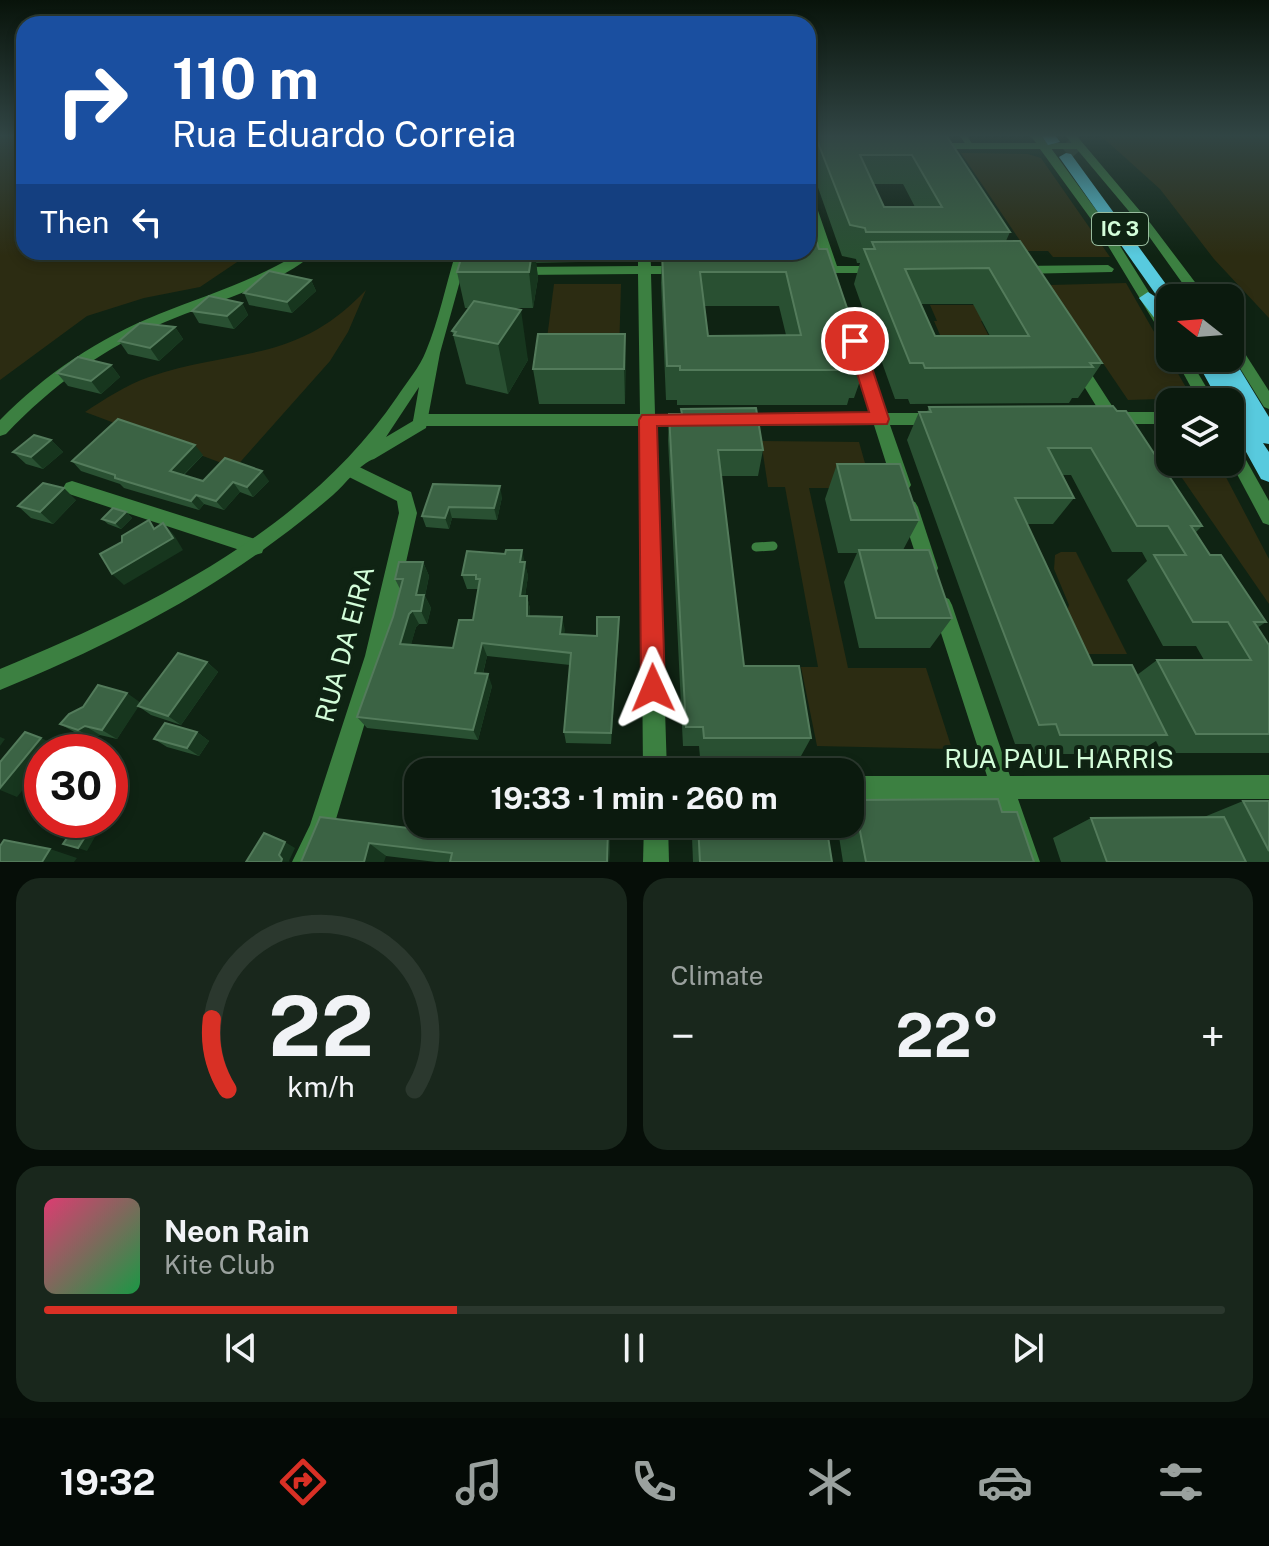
<!DOCTYPE html>
<meta charset="utf-8">
<style>
:root{--surface:#0b1a0e;--page:#19271c;--text:#f1f3f6;--muted:#9aa19e;--line:#2b382e;--accent:#d93025}
body{margin:0;font-family:"Public Sans",sans-serif;background:var(--page);color:var(--text);height:100vh;display:flex;flex-direction:column;font-size:30px;white-space:nowrap}
*{box-sizing:border-box;margin:0}
p{font-size:26px;color:var(--muted)}
.icon{flex:none;width:44px;height:44px;fill:none;stroke:currentColor;stroke-width:2;stroke-linecap:round;stroke-linejoin:round}
.map{position:relative;height:862px;overflow:hidden}
.panel{display:flex;flex-direction:column;gap:16px;padding:16px;background:#060e08;flex:1}
.panel>*{flex:none}
.banner{position:absolute;left:16px;top:16px;width:800px;height:244px;border-radius:24px;box-shadow:0 4px 12px #0003,0 0 0 2px var(--line);background:#1a4fa0;color:#fff;overflow:hidden}
.needle{width:52px;rotate:287deg}
.tools{position:absolute;left:1156px;top:284px;display:grid;gap:16px}
.tools a{display:grid;place-items:center;width:88px;height:88px;border-radius:16px;background:var(--surface);box-shadow:0 4px 12px #0003,0 0 0 2px var(--line);font-size:40px}
.speed{position:absolute;left:24px;top:734px;display:flex;gap:16px;font-size:40px;font-weight:700;text-align:center}
.speed>*{display:grid;place-content:center;width:104px;height:104px;border-radius:50%;background:var(--surface);box-shadow:0 4px 12px #0003,0 0 0 2px var(--line);line-height:1}
.speed .limit{border:12px solid #d22;background:#fff;color:#111}
.pin{position:absolute;display:grid;place-items:center;width:68px;height:68px;color:#fff;margin:-34px;border:4px solid #fff;border-radius:50%;box-shadow:0 2px 8px #0007}
.me{position:absolute;width:88px;margin:-44px;rotate:359deg;stroke-linejoin:round;filter:drop-shadow(0 0 6px #0008)}
.turn{display:flex;align-items:center;gap:28px;height:168px;padding:0 24px;font-size:36px}
.turn .icon{width:104px;height:104px;stroke-width:2.5}
.turn b{display:block;font-size:56px;line-height:68px}
.then{display:flex;align-items:center;height:76px;padding:0 24px;background:#0003;gap:16px;font-size:30px}
.big{font-size:60px;font-weight:700;line-height:1.1}
.panel .tile{flex:1;display:flex;flex-direction:column;justify-content:center;gap:12px;min-width:0;padding:0 28px;border-radius:24px;background:var(--page)}
.panel .dial{align-items:center;gap:0}
.dial svg{height:208px;overflow:visible;fill:none;stroke:var(--line);stroke-width:7;stroke-linecap:round;text-anchor:middle}
.dial text{fill:var(--text);stroke:none}
.song{display:flex;align-items:center;gap:24px}
.cover{width:96px;height:96px;border-radius:12px;background:linear-gradient(135deg,hsl(340 70% 55%),hsl(140 70% 35%))}
.played{height:8px;border-radius:4px;background:linear-gradient(90deg,var(--accent) 35%,var(--line) 35%)}
.keys{display:flex;justify-content:space-around;direction:ltr}
.heat{display:flex;justify-content:space-between;align-items:center;font-size:44px;direction:ltr}
.panel .tiles{flex:1;display:grid;gap:16px;grid-template-columns:1fr 1fr}
.tile:last-child{grid-column:span 2}
.trip{position:absolute;left:404px;top:758px;width:460px;height:80px;border-radius:24px;background:var(--surface);box-shadow:0 4px 12px #0003,0 0 0 2px var(--line);font-weight:700;line-height:80px;text-align:center}
.menu{display:flex;height:128px;justify-content:space-around;align-items:center;background:#040a06;color:var(--muted)}
.menu .icon{width:56px;height:56px}
.menu .active{color:var(--accent)}
.menu b{font-size:36px;color:var(--text)}
.map>svg:first-child{display:block}
.green{fill:#2c2c12}
.lines{fill:none;stroke-linecap:round;stroke-linejoin:round}
.trunk-tunnel{stroke:#2c4431;stroke-width:15;stroke-dasharray:15 8;stroke-linecap:butt}
.service-far1{stroke:#3c8041;stroke-width:6}
.service{stroke:#3c8041;stroke-width:9}
.minor{fill:#3c8041;fill-rule:evenodd}
.tertiary{fill:#3c8041;fill-rule:evenodd}
.trunk{fill:#58cade;fill-rule:evenodd}
.wall{fill:#295032;fill-rule:evenodd}
.shaded-wall{fill:#17361e}
.building{fill:#3b6344;stroke:#537b5b;stroke-width:2;fill-rule:evenodd}
.route{fill:#d93025;stroke:#8d1f18;stroke-width:2}
.labels{text-anchor:middle;stroke-width:8;stroke-linejoin:round;paint-order:stroke}
.shield{fill:#0f2313;stroke:#98bc9e;stroke-width:2}
.shield-label{font-size:20px;font-weight:bold;fill:#d3fdd9}
.near-street-label{font-size:26px;fill:#d3fdd9;stroke:#0f2313}
</style>
<div class="map">
<svg width="1269" height="862" viewBox="0 0 1269 862">
<rect width="100%" height="100%" fill="#0f2313"/>
<g class="green">
<polygon points="0,135 24,135 24,252 252,252 200,287 144,298 87,316 0,380"/>
<polygon points="1100,135 1269,135 1269,318 1214,259 1160,189"/>
<polygon points="961,153 1028,154 1041,158 1110,257 1053,257 1048,251 1027,251"/>
<polygon points="1126,283 1192,398 1128,400 1050,285"/>
<polygon points="554,284 621,284 619,354 545,354"/>
<path d="M366,290L348,332L330,361L235,468L85,412C105,399 126,385 149,377C236,347 295,365 366,290Z"/>
<polygon points="930,305 1013,305 1023,321 981,321 996,350 955,370 934,321 937,321"/>
<polygon points="761,441 859,442 872,488 809,488 848,668 926,668 952,749 817,746 801,667 818,667 785,487 768,487"/>
<polygon points="1171,462 1218,462 1269,559 1269,604"/>
<polygon points="1061,552 1076,552 1127,654 1053,654 1069,605 1054,569 1055,555"/>
</g>
<g class="lines">
<polyline class="trunk-tunnel" points="1067,142 1081,158"/>
<g class="service-far1">
<polyline points="963,135 970,146"/>
<polyline points="1044,146 1080,146"/>
</g>
<polyline class="service" points="756,547 773,546"/>
<g class="minor">
<polygon points="1030,135 1040,135 1048,144 1107,225 1170,326 1170,342 1165,340 1096,226 1040,149 934,149 929,146 934,143 1036,143"/>
<polygon points="1065,135 1076,135 1151,224 1207,298 1193,298 1143,228"/>
<polygon points="808,196 814,199 837,266 879,266 883,267 883,273 818,273 818,267 824,266 808,216"/>
<path d="M301,252H315C281,285 209,303 165,322C104,348 51,386 6,434L0,436V420C45,374 99,338 159,314C207,295 256,280 301,252Z"/>
<polygon points="638,252 650,252 651,266 683,266 689,270 683,274 651,274 655,414 687,414 695,420 687,426 656,426 667,772 643,772 640,426 421,426 413,420 421,414 640,414 638,274 518,275 512,271 518,267 638,266"/>
<polygon points="1108,265 1114,269 1112,272 1018,274 1012,270 1018,266"/>
<polygon points="1230,336 1235,338 1269,391 1269,409 1264,407 1230,352"/>
<polygon points="858,346 865,351 886,413 935,413 943,419 935,425 890,425 911,485 908,490 896,490 893,485 874,425 739,426 731,420 739,414 871,414 851,351"/>
<polygon points="1175,358 1189,358 1215,402 1199,402"/>
<polygon points="1078,360 1083,361 1116,412 1170,412 1170,424 1122,424 1115,429 1109,427 1071,365"/>
<polygon points="1230,440 1236,442 1269,501 1269,525 1263,523 1230,461"/>
<polygon points="349,462 411,492 417,513 385,656 333,829 318,862 292,862 310,825 365,656 399,513 397,501 343,474 341,469 343,464"/>
<polygon points="72,481 255,539 262,541 264,547 262,553 255,555 66,493 63,488 66,483"/>
<polygon points="909,500 915,502 918,507 938,568 936,574 929,576 922,574 920,568 900,507 903,502"/>
<polygon points="942,596 949,599 952,605 1010,776 1269,775 1269,799 1018,799 1040,862 1014,862 994,799 850,800 850,776 987,776 932,605 935,599"/>
<polygon points="644,824 668,824 669,862 643,862"/>
</g>
<path class="tertiary" d="M456,252H468L440,353L426,428L374,459C359,464 346,484 333,495C310,515 285,534 260,552C180,609 91,653 0,690V669C146,609 305,532 397,397C406,383 420,367 426,351C439,320 446,284 456,252ZM419,387L413,421L386,437Z"/>
<g class="trunk">
<polygon points="1041,135 1055,135 1060,142 1048,145"/>
<polygon points="1066,153 1071,154 1176,298 1170,298 1170,308 1165,306 1170,313 1170,331 1163,329 1139,298 1148,292 1159,299 1059,157"/>
<polygon points="1230,353 1269,417 1269,444 1263,443 1269,452 1269,482 1261,479 1230,423 1230,402 1219,402 1195,358 1230,358"/>
</g>
</g>
<g class="wall">
<path d="M809,135H946L1010,232L1006,241L1102,363L1078,398H1072L1069,403L910,404L908,399H895L854,284L860,263H857L856,259L842,256L808,159ZM873,184H903L915,207H884ZM921,304H973L990,336H935Z"/>
<path d="M808,213L813,228L810,243L866,364L854,398H849L847,405H677V400H666L661,283L662,252H808ZM704,306H779L786,335L708,336Z"/>
<polygon points="396,252 435,252 432,261 399,261"/>
<polygon points="463,252 628,252 628,258 621,258 621,261 536,263 538,278 533,308 506,308 528,360 508,394 466,384 465,380 452,331 469,308 465,308 457,272"/>
<polygon points="311,280 316,291 292,313 249,305 244,293"/>
<polygon points="242,303 248,315 234,329 199,323 192,311"/>
<polygon points="175,327 183,339 159,361 128,354 119,341"/>
<polygon points="625,334 625,404 539,404 533,369"/>
<polygon points="111,365 120,377 101,394 68,386 57,373"/>
<path d="M1113,406L1202,526L1196,532L1210,555L1266,622L1257,628L1269,645V753H1162L1156,741L1135,754H1034L1031,744H1015L907,440L919,412H927L929,407ZM1063,475H1071L1112,552H1142L1147,561L1127,580L1163,646H1196L1204,660H1157L1137,675L1093,665L1027,524H1053L1074,498Z"/>
<polygon points="669,414 763,450 758,476 721,476 744,666 811,738 801,756 700,757 699,746 683,746 668,440"/>
<polygon points="51,440 63,452 43,469 26,464 13,452"/>
<polygon points="203,455 184,475 203,481 269,481 253,497 240,492 224,510 204,504 199,510 124,488 120,484 81,471 72,461"/>
<polygon points="837,464 919,520 903,550 952,618 930,648 859,648 844,582 857,553 838,553 825,499"/>
<polygon points="433,484 502,497 497,520 452,518 449,529 426,527 422,516"/>
<polygon points="76,500 53,524 31,518 18,506"/>
<polygon points="126,512 132,518 121,529 108,524 102,519"/>
<polygon points="423,562 429,576 425,596 431,608 427,624 419,624 416,627 411,644 453,648 473,620 479,589 467,589 462,575 524,562 528,576 525,596 527,596 530,609 530,616 562,617 564,634 597,636 619,630 611,744 566,743 564,732 570,665 487,656 483,674 492,686 478,740 367,728 357,717 393,617 400,589 395,579"/>
<polygon points="207,662 218,672 181,725 151,715 138,706 117,739 100,735 93,738 76,733 60,724 140,702"/>
<polygon points="197,732 209,741 199,756 167,747 154,739"/>
<polygon points="854,800 1002,812 1034,862 843,862 837,824 850,824 850,804"/>
<polygon points="1243,801 1269,801 1269,862 1061,862 1053,838 1091,818 1204,817"/>
<polygon points="320,817 456,834 543,838 608,829 610,843 609,862 436,862 386,856"/>
<polygon points="696,824 826,824 832,862 693,862 692,837"/>
</g>
<g class="shaded-wall">
<polygon points="430,252 435,252 432,261"/>
<polygon points="532,252 535,252 538,278 533,308 529,272"/>
<polygon points="311,280 316,291 292,313 287,302"/>
<polygon points="242,303 248,315 234,329 227,316"/>
<polygon points="521,310 528,360 508,394 498,344"/>
<polygon points="175,327 183,339 159,361 150,348"/>
<polygon points="625,334 626,370 625,404 624,369"/>
<polygon points="111,365 120,377 101,394 91,381"/>
<polygon points="51,440 63,452 43,469 31,457"/>
<polygon points="195,445 203,455 178,480 170,471"/>
<polygon points="262,471 269,481 253,497 247,487"/>
<polygon points="233,482 240,492 224,510 216,501"/>
<polygon points="500,486 502,497 497,520 494,508"/>
<polygon points="64,488 76,500 53,524 40,512"/>
<polygon points="196,495 204,504 199,510 191,501"/>
<polygon points="449,507 452,518 449,529 445,518"/>
<polygon points="126,512 132,518 121,529 115,523"/>
<polygon points="163,523 174,535 183,550 124,585 112,574"/>
<polygon points="522,550 528,576 523,609 520,596 520,562"/>
<polygon points="423,562 429,576 425,596 431,608 427,624 421,611 416,595"/>
<polygon points="527,596 530,609 530,629 527,616"/>
<polygon points="412,611 419,624 416,627 408,656 400,644 409,614"/>
<polygon points="562,617 565,630 562,647 560,634"/>
<polygon points="619,617 619,630 611,744 611,733"/>
<polygon points="482,643 487,656 480,685 475,673"/>
<polygon points="207,662 218,672 181,725 168,716"/>
<polygon points="488,674 492,686 478,740 473,730"/>
<polygon points="127,693 141,703 117,739 102,730"/>
<polygon points="85,726 100,735 93,738 78,730"/>
<polygon points="197,732 209,741 199,756 187,748"/>
<polygon points="0,737 5,739 0,746"/>
<polygon points="41,738 58,746 53,752 42,752 42,766 17,797 0,790 0,788"/>
<polygon points="608,829 610,843 609,862 607,862"/>
<polygon points="88,832 96,835 87,851 78,848"/>
<polygon points="285,842 295,848 289,861 290,862 281,862 279,855"/>
<polygon points="369,843 386,856 384,862 364,862"/>
<polygon points="50,849 77,858 74,862 42,862"/>
</g>
<g class="building">
<path d="M815,135H946L1010,232H866L865,228L850,225ZM860,155H912L942,207H884Z"/>
<polygon points="808,213 813,228 808,228"/>
<path d="M1020,241L1102,363H1090L1093,367L925,368L923,363H910L864,249H875L872,242ZM989,268L1029,336H935L905,269Z"/>
<path d="M808,243H817L819,249H827L866,364H857L859,370H680V366H667L662,252H808ZM700,272H786L801,335L708,336Z"/>
<polygon points="463,252 532,252 529,272 457,272"/>
<polygon points="269,271 311,280 287,302 244,293"/>
<polygon points="209,296 242,303 227,316 192,311"/>
<polygon points="474,301 521,310 498,344 454,335 456,332 452,331"/>
<polygon points="140,323 175,327 150,348 119,341"/>
<polygon points="538,334 625,334 624,369 533,369"/>
<polygon points="78,357 111,365 91,381 57,373"/>
<polygon points="1113,406 1117,411 1126,411 1202,526 1191,526 1210,555 1221,555 1266,622 1254,622 1269,645 1269,734 1196,734 1157,660 1251,660 1228,622 1193,622 1154,555 1186,555 1168,526 1137,526 1091,448 1048,448 1074,498 1015,498 1093,665 1132,665 1167,735 1060,735 1056,724 1039,725 919,412 931,412 929,407"/>
<polygon points="756,408 763,450 718,450 744,666 799,666 811,738 704,738 703,727 686,727 669,414 682,414 681,409"/>
<polygon points="118,419 195,445 170,471 203,481 225,458 262,471 247,487 233,482 216,501 196,495 191,501 115,478 115,475 72,461"/>
<polygon points="34,435 51,440 31,457 13,452"/>
<polygon points="837,464 900,464 919,520 851,520"/>
<polygon points="43,483 64,488 40,512 18,506"/>
<polygon points="433,484 500,486 494,508 449,507 445,518 422,516"/>
<polygon points="113,508 126,512 115,523 102,519"/>
<polygon points="149,520 154,529 163,523 173,538 112,574 100,554 122,542 122,536"/>
<polygon points="506,550 522,550 520,562 525,562 520,596 527,596 527,616 562,617 560,634 597,636 597,617 619,617 611,733 564,732 571,653 482,643 475,673 488,674 473,730 357,717 393,617 403,579 395,579 399,562 423,562 416,595 424,595 421,611 412,611 409,614 400,644 453,648 459,620 473,620 480,579 476,579 476,575 462,575 467,551 505,554"/>
<polygon points="859,550 929,550 952,618 876,618"/>
<polygon points="178,653 207,662 168,716 138,706"/>
<polygon points="98,685 127,693 102,730 85,726 78,730 60,724 69,714 83,707"/>
<polygon points="165,723 197,732 187,748 154,739"/>
<polygon points="25,732 41,738 0,788 0,762"/>
<polygon points="998,799 1002,812 1017,812 1034,862 866,862 854,800"/>
<polygon points="1243,801 1269,801 1269,851"/>
<polygon points="320,817 456,834 543,838 544,831 608,829 607,862 450,862 452,853 369,843 364,862 301,862"/>
<polygon points="1224,817 1246,862 1107,862 1091,818"/>
<polygon points="698,824 826,824 832,862 700,862"/>
<polygon points="74,828 88,832 78,848 63,844"/>
<polygon points="264,833 285,842 279,855 282,859 281,862 246,862"/>
<polygon points="4,840 50,849 42,862 0,862 0,846"/>
</g>
<linearGradient id="sky" x2="0" y2="1"><stop stop-color="#08130a"/><stop offset="0.53" stop-color="#314544"/><stop offset="1" stop-color="#314544" stop-opacity="0"/></linearGradient>
<rect width="1269" height="256" fill="url(#sky)"/>
<polygon class="route" points="855,336 863,341 889,419 887,424 657,426 665,688 662,697 653,700 645,697 641,688 639,420 642,415 869,412 847,341"/>
<g class="labels">
<rect class="shield" x="1092" y="213" width="56" height="32" rx="6"/>
<g class="shield-label">
<text x="1120" y="236">IC 3</text>
</g>
<g class="near-street-label">
<text transform="translate(345 644) rotate(-75)" y="9">RUA DA EIRA</text>
<text x="1059" y="768">RUA PAUL HARRIS</text>
</g>
</g>
</svg>
<div class="tools">
<a><svg class="needle" viewBox="-14 -14 28 28"><path d="M0-13l5 13h-10z" fill="#e53935"/><path d="M0 13l5-13h-10z" fill="#9aa19e"/></svg></a>
<a><svg class="icon" aria-label="layers" viewBox="0 0 24 24"><path d="M12 4l9 5-9 5-9-5zM3 14l9 5 9-5"/></svg></a>
</div>
<div class="speed"><div class="limit">30</div></div>
<div class="pin" style="left:855px;top:341px;background:#d93025"><svg class="icon" aria-label="arrive" viewBox="0 0 24 24"><path d="M6 21V4h12l-3 4 3 4H6"/></svg></div>
<svg class="me" style="left:653px;top:688px" viewBox="-20 -20 40 40"><path d="M0-17L14 15 0 8-14 15z" fill="#d93025" stroke="#fff" stroke-width="4"/></svg>
<div class="trip">19:33 · 1 min · 260 m</div>
<div class="banner">
<div class="turn"><svg class="icon" aria-label="right" viewBox="0 0 24 24"><path d="M7 20v-9h11M14 6l5 5-5 5"/></svg><div><b>110 m</b>Rua Eduardo Correia</div></div>
<div class="then">Then<svg class="icon" aria-label="left" viewBox="0 0 24 24"><path d="M17 20v-9H6M10 6l-5 5 5 5"/></svg></div>
</div>
</div>
<section class="panel">
<div class="tiles">
<div class="tile dial"><svg viewBox="0 0 100 80">
<path d="M14 69A42 42 0 1 1 86 69"/>
<path d="M14 69A42 42 0 0 1 8 42" stroke="#d93025"/>
<text x="50" y="56" font-size="32" font-weight="700">22</text>
<text x="50" y="72" font-size="11">km/h</text>
</svg></div>
<div class="tile"><p>Climate</p>
<div class="heat"><a>−</a><b class="big">22°</b><a>+</a></div>
</div>
<div class="tile">
<div class="song"><i class="cover"></i><div><b>Neon Rain</b><p>Kite Club</p></div></div>
<div class="played"></div>
<div class="keys"><svg class="icon" aria-label="previous" viewBox="0 0 24 24"><path d="M18 5L8 12l10 7zM5 5v14"/></svg><svg class="icon" aria-label="pause" viewBox="0 0 24 24"><path d="M8 5v14M16 5v14"/></svg><svg class="icon" aria-label="next" viewBox="0 0 24 24"><path d="M6 5l10 7-10 7zM19 5v14"/></svg></div>
</div>
</div>
</section>
<nav class="menu">
<b>19:32</b>
<svg class="icon active" aria-label="directions" viewBox="0 0 24 24"><path d="M12 3l9 9-9 9-9-9zM9 14v-3h6M13 9l2 2-2 2"/></svg>
<svg class="icon" aria-label="music" viewBox="0 0 24 24"><path d="M9 18V5l10-2v13"/><circle cx="6" cy="18" r="3"/><circle cx="16" cy="16" r="3"/></svg>
<svg class="icon" aria-label="phone" viewBox="0 0 24 24"><path d="M5 4h4l2 5-3 2q2 4 5 5l2-3 5 2v4C11 20 4 13 5 4z"/></svg>
<svg class="icon" aria-label="climate" viewBox="0 0 24 24"><path d="M12 3v18M4 7l16 10M4 17L20 7"/></svg>
<svg class="icon" aria-label="car" viewBox="0 0 24 24"><path d="M5 17H2v-5l4-1 3-4h7l3 4 3 1v5h-3M9 17h6M6 11h13"/><circle cx="7" cy="17" r="2"/><circle cx="17" cy="17" r="2"/></svg>
<svg class="icon" aria-label="filters" viewBox="0 0 24 24"><path d="M4 7h16M4 17h16"/><circle cx="9" cy="7" r="2"/><circle cx="15" cy="17" r="2"/></svg>
</nav>
